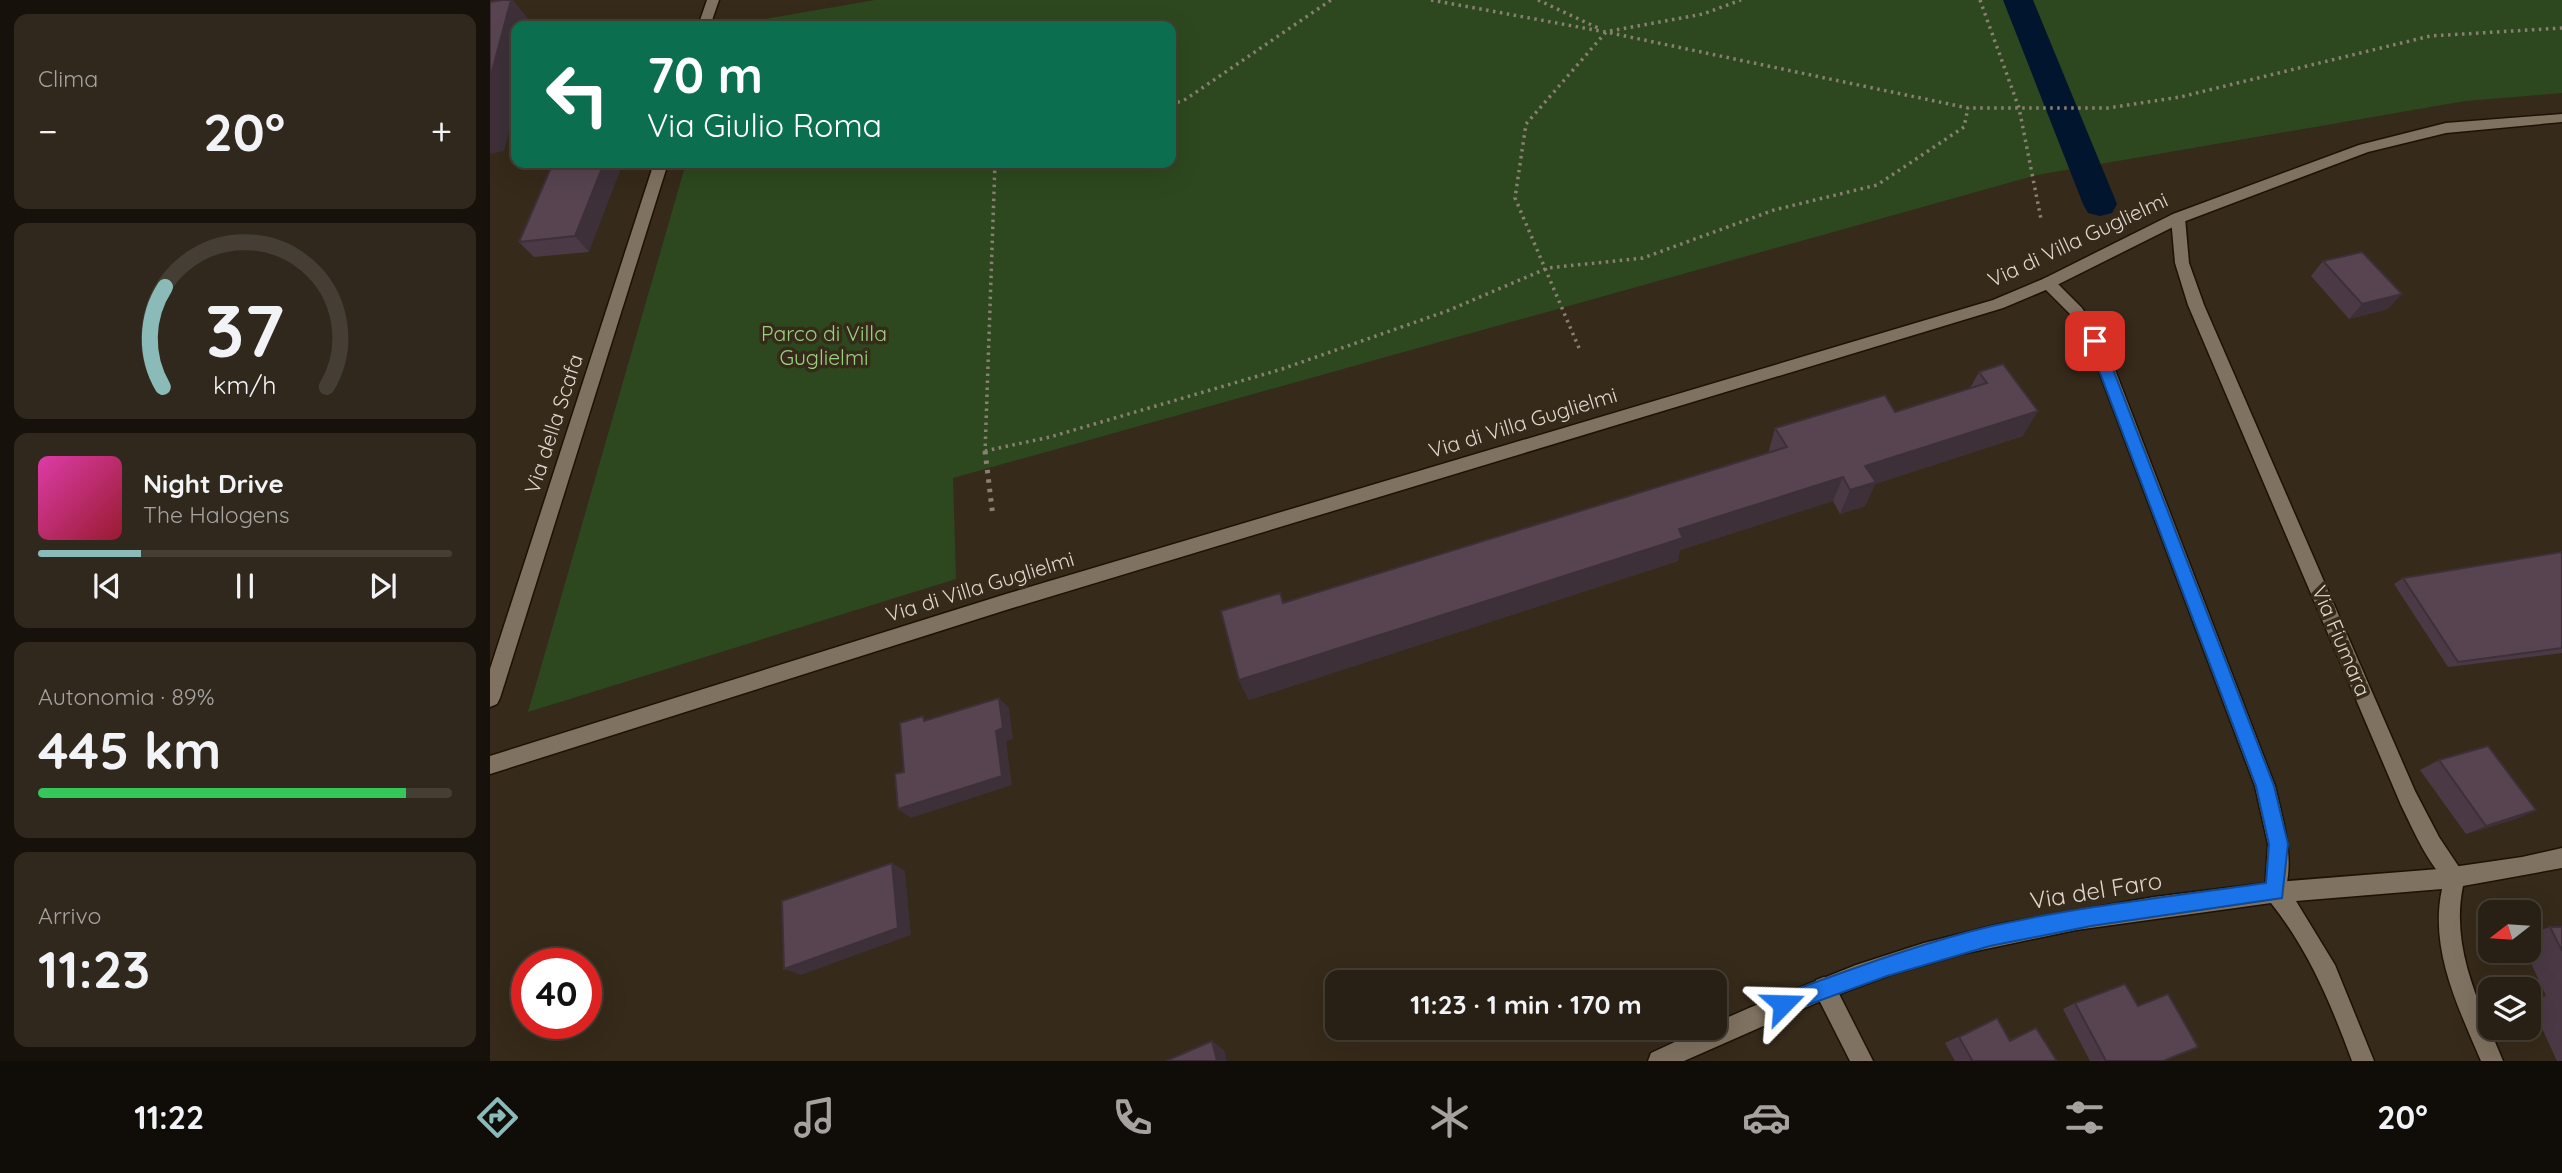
<!DOCTYPE html>
<html lang="it">
<meta charset="utf-8">
<style>
:root{--surface:#282014;--page:#30281d;--text:#f1f3f6;--muted:#a5a3a0;--line:#443e34;--accent:#8bbbb9}
body{margin:0;font-family:Quicksand,sans-serif;background:var(--page);color:var(--text);height:100vh;display:flex;flex-direction:column;font-size:26px;white-space:nowrap}
*{box-sizing:border-box;margin:0}
p{font-size:23px;color:var(--muted)}
.icon{flex:none;width:38px;height:38px;fill:none;stroke:currentColor;stroke-width:2;stroke-linecap:round;stroke-linejoin:round}
.map{position:relative;flex:1;overflow:hidden}
.details{display:flex;flex-direction:column;gap:14px;padding:14px;background:#16120b;width:490px}
.details>*{flex:none}
.banner{position:absolute;left:21px;top:21px;width:665px;height:147px;border-radius:14px;box-shadow:0 7px 28px #0002,0 0 0 2px var(--line);background:#0b6e4f;color:#fff;overflow:hidden}
.needle{width:46px;rotate:253deg}
.tools{position:absolute;left:1988px;top:900px;display:grid;gap:14px}
.tools a{display:grid;place-items:center;width:63px;height:63px;border-radius:14px;background:var(--surface);box-shadow:0 7px 28px #0002,0 0 0 2px var(--line);font-size:35px}
.speed{position:absolute;left:21px;top:948px;display:flex;gap:14px;font-size:35px;font-weight:700;text-align:center}
.speed>*{display:grid;place-content:center;width:91px;height:91px;border-radius:50%;background:var(--surface);box-shadow:0 7px 28px #0002,0 0 0 2px var(--line);line-height:1}
.speed .limit{border:10px solid #d22;background:#fff;color:#111}
.pin{position:absolute;display:grid;place-items:center;width:60px;height:60px;color:#fff;margin:-30px;border-radius:14px;box-shadow:0 4px 10px #0006}
.me{position:absolute;width:77px;margin:-38px;rotate:68deg;stroke-linejoin:round;filter:drop-shadow(0 0 5px #0008)}
.turn{display:flex;align-items:center;gap:24px;height:147px;padding:0 21px;font-size:32px}
.turn .icon{width:91px;height:91px;stroke-width:2.5}
.turn b{display:block;font-size:49px;line-height:60px}
.big{font-size:52px;font-weight:700;line-height:1.1}
.details .card{flex:1;display:flex;flex-direction:column;justify-content:center;gap:10px;min-width:0;padding:0 24px;border-radius:14px;background:var(--page)}
.details .dial{align-items:center;gap:0}
.dial svg{height:182px;overflow:visible;fill:none;stroke:var(--line);stroke-width:7;stroke-linecap:round;text-anchor:middle}
.dial text{fill:var(--text);stroke:none}
.song{display:flex;align-items:center;gap:21px}
.cover{width:84px;height:84px;border-radius:10px;background:linear-gradient(135deg,hsl(320 70% 55%),hsl(350 70% 35%))}
.played{height:7px;border-radius:4px;background:linear-gradient(90deg,var(--accent) 25%,var(--line) 25%)}
.keys{display:flex;justify-content:space-around;direction:ltr}
.heat{display:flex;justify-content:space-between;align-items:center;font-size:38px;direction:ltr}
.charge{height:10px;border-radius:5px;background:linear-gradient(90deg,#34c759 89%,var(--line) 0)}
.trip{position:absolute;left:835px;top:970px;width:402px;height:70px;border-radius:14px;background:var(--surface);box-shadow:0 7px 28px #0002,0 0 0 2px var(--line);font-weight:700;line-height:70px;text-align:center}
.dock{display:flex;height:112px;justify-content:space-around;align-items:center;background:#100d08;color:var(--muted)}
.dock .icon{width:49px;height:49px}
.dock .selected{color:var(--accent)}
.dock b{font-size:32px;color:var(--text)}
main{display:flex;flex:1;min-height:0}
.map>svg:first-child{display:block}
.green{fill:#2d481e}
.lines{fill:none;stroke-linecap:round;stroke-linejoin:round}
.canal{fill:#01152e;fill-rule:evenodd}
.minor-casing{stroke:#1d1204;stroke-width:3}
.tertiary-casing{stroke:#1d1204;stroke-width:3}
.path-far1{stroke:#897f73;stroke-width:3.5;stroke-dasharray:2.5 4.5;stroke-linecap:butt}
.path{stroke:#897f73;stroke-width:5;stroke-dasharray:3.5 6;stroke-linecap:butt}
.minor{fill:#807260;fill-rule:evenodd}
.tertiary{fill:#807260;fill-rule:evenodd}
.wall{fill:#4b3a45}
.shaded-wall{fill:#3d3038}
.building{fill:#574450;stroke:#3d3038;stroke-width:2}
.route{fill:#1a73e8;stroke:#114b97;stroke-width:2}
.labels{text-anchor:middle;stroke-width:7;stroke-linejoin:round;paint-order:stroke}
.street-label{font-size:21px;fill:#ded6cd;stroke:#362a1a}
.park-label{font-size:21px;fill:#99d27f;stroke:#362a1a}
.near-street-label{font-size:24px;fill:#ded6cd;stroke:#362a1a}
</style>
<main>
<section class="details">
<div class="card"><p>Clima</p>
<div class="heat"><a>−</a><b class="big">20°</b><a>+</a></div>
</div>
<div class="card dial"><svg viewBox="0 0 100 80">
<path d="M14 69A42 42 0 1 1 86 69"/>
<path d="M14 69A42 42 0 0 1 15 25" stroke="#8bbbb9"/>
<text x="50" y="56" font-size="32" font-weight="700">37</text>
<text x="50" y="72" font-size="11">km/h</text>
</svg></div>
<div class="card">
<div class="song"><i class="cover"></i><div><b>Night Drive</b><p>The Halogens</p></div></div>
<div class="played"></div>
<div class="keys"><svg class="icon" aria-label="previous" viewBox="0 0 24 24"><path d="M18 5L8 12l10 7zM5 5v14"/></svg><svg class="icon" aria-label="pause" viewBox="0 0 24 24"><path d="M8 5v14M16 5v14"/></svg><svg class="icon" aria-label="next" viewBox="0 0 24 24"><path d="M6 5l10 7-10 7zM19 5v14"/></svg></div>
</div>
<div class="card"><p>Autonomia · 89%</p><b class="big">445 km</b><div class="charge"></div></div>
<div class="card"><p>Arrivo</p><b class="big">11:23</b></div>
</section>
<div class="map">
<svg width="2072" height="1061" viewBox="0 0 2072 1061">
<rect width="100%" height="100%" fill="#362a1a"/>
<polygon class="green" points="385,0 2072,0 2072,93 1975,101 1547,175 463,478 466,579 38,712 196,163 681,163 681,26 235,26"/>
<g class="lines">
<polygon class="canal" points="1513,0 1543,0 1627,204 1622,213 1610,216 1598,213 1593,204"/>
<defs>
<g id="minor">
<path d="M1688,213L1695,218L1699,263L1714,305L1925,791L1949,837L1975,876L1972,883L1965,886C1943,877 1922,827 1911,805L1698,305L1685,263L1681,218Z"/>
<path d="M1558,277L1563,279L1592,308L1617,349L1785,786C1793,821 1807,864 1792,899L1785,902L1778,899L1775,892L1778,844L1765,786L1601,350L1582,316L1553,287L1550,283L1553,279Z"/>
<polygon points="1334,977 1342,980 1383,1061 1360,1061 1323,988 1326,980"/>
</g>
<g id="tertiary">
<polygon points="217,0 229,0 220,26 208,26"/>
<polygon points="2072,114 2072,122 1956,133 1878,152 1693,222 1563,287 1513,308 516,610 0,774 0,756 516,594 1503,300 1553,279 1683,214 1869,145 1956,123"/>
<polygon points="164,163 178,163 10,698 7,704 0,707 0,669"/>
<path d="M2072,848V868L1973,886C1960,948 1990,1005 2013,1061H1991C1968,1007 1939,949 1952,889L1806,901L1845,965L1884,1061H1862C1841,1004 1819,951 1781,903L1586,930L1472,954L1400,975L1333,1000L1194,1061H1158L1161,1053L1217,1027H1225V1023L1259,1008L1366,965L1434,943L1510,924L1664,897L1785,882L1949,869L2032,857Z"/>
</g>
</defs>
<use href="#minor" class="minor-casing"/>
<use href="#tertiary" class="tertiary-casing"/>
<g class="path-far1">
<polyline points="941,0 1116,32 1478,108 1618,108 1690,97 1940,36 2072,28"/>
<polyline points="1048,0 1108,28"/>
<polyline points="1490,0 1529,108 1551,219"/>
<polyline points="1120,31 1213,14 1251,0"/>
<polyline points="681,105 696,99 841,0"/>
<polyline points="1089,348 1025,198 1036,124 1116,32"/>
<polyline points="495,451 560,437 792,369 957,311 1058,268 1153,258 1284,210 1387,185 1474,127 1478,108"/>
<polyline points="495,453 505,163"/>
</g>
<polyline class="path" points="495,451 503,517"/>
<use href="#minor" class="minor"/>
<use href="#tertiary" class="tertiary"/>
</g>
<g class="wall">
<polygon points="63,163 99,252 44,257 29,242"/>
<polygon points="1833,261 1898,309 1859,319 1821,276"/>
<polygon points="1489,372 1533,436 1385,484 1375,506 1350,514 1343,501 1190,550 1188,561 759,700 749,680 790,593 794,603 1278,454 1285,428 1405,412 1480,388"/>
<polygon points="2072,552 2072,653 1958,667 1904,584 1913,578"/>
<polygon points="1949,760 2046,810 2026,819 1976,834 1930,770"/>
<polygon points="2060,927 2072,927 2072,1061 2067,1061 2039,1000 2056,996 2035,950 2039,950 2039,934"/>
<polygon points="1585,1003 1673,1061 1600,1061 1573,1009"/>
<polygon points="1507,1018 1519,1040 1546,1028 1567,1061 1465,1061 1455,1043"/>
</g>
<g class="shaded-wall">
<polygon points="21,0 23,0 44,26 26,26 26,104 14,151 0,154 0,79"/>
<polygon points="114,163 133,163 99,252 85,236"/>
<polygon points="1912,294 1898,309 1859,319 1872,304"/>
<polygon points="1548,411 1533,436 1385,484 1375,506 1350,514 1360,490 1375,466"/>
<polygon points="1353,477 1343,501 1190,550 1188,561 759,700 749,680 1189,529"/>
<polygon points="509,698 519,708 523,739 516,741 522,785 421,818 408,809"/>
<polygon points="2046,810 2026,819 1976,834 1996,826"/>
<polygon points="402,863 415,871 421,935 311,975 294,969"/>
<polygon points="722,1041 734,1050 737,1061 727,1061"/>
</g>
<g class="building">
<polygon points="12,0 21,0 0,79 0,2"/>
<polygon points="63,163 114,163 85,236 29,242"/>
<polygon points="1872,252 1912,294 1872,304 1833,261"/>
<polygon points="1513,364 1548,411 1375,466 1386,482 1360,490 1353,477 1189,529 1193,538 749,680 731,611 790,593 793,603 1297,447 1285,428 1395,395 1405,412 1497,383 1489,372"/>
<polygon points="2072,552 2072,648 1968,662 1913,578"/>
<polygon points="509,698 513,728 506,731 512,776 408,809 405,774 414,772 410,723 433,716 434,721"/>
<polygon points="1998,746 2046,810 1996,826 1949,760"/>
<polygon points="402,863 408,928 294,969 292,901"/>
<polygon points="2060,927 2072,927 2072,951"/>
<polygon points="1635,984 1648,1006 1678,994 1708,1047 1673,1061 1616,1061 1585,1003"/>
<polygon points="1507,1018 1520,1041 1546,1028 1567,1061 1480,1061 1482,1060 1469,1037"/>
<polygon points="722,1041 727,1061 676,1061"/>
</g>
<path class="route" d="M1605,336L1612,341L1784,786L1798,844L1792,898L1601,926L1500,946L1397,976L1293,1014L1286,1011L1283,1004L1286,997L1293,994C1362,969 1431,943 1502,926C1592,906 1685,896 1776,883L1779,844L1766,786L1598,341Z"/>
<g class="labels">
<g class="street-label">
<text transform="translate(1588 240) rotate(-25)" y="7">Via di Villa Guglielmi</text>
<text transform="translate(1033 423) rotate(-17)" y="7">Via di Villa Guglielmi</text>
<text transform="translate(64 424) rotate(-72)" y="7">Via della Scafa</text>
<text transform="translate(490 587) rotate(-17)" y="7">Via di Villa Guglielmi</text>
<text transform="translate(1851 641) rotate(67)" y="7">Via Fiumara</text>
</g>
<g class="park-label">
<text x="334" y="341">Parco di Villa<tspan x="334" dy="24">Guglielmi</tspan></text>
</g>
<g class="near-street-label">
<text transform="translate(1606 891) rotate(-9)" y="8">Via del Faro</text>
</g>
</g>
</svg>
<div class="tools">
<a><svg class="needle" viewBox="-14 -14 28 28"><path d="M0-13l5 13h-10z" fill="#e53935"/><path d="M0 13l5-13h-10z" fill="#a5a3a0"/></svg></a>
<a><svg class="icon" aria-label="layers" viewBox="0 0 24 24"><path d="M12 4l9 5-9 5-9-5zM3 14l9 5 9-5"/></svg></a>
</div>
<div class="speed"><div class="limit">40</div></div>
<div class="pin" style="left:1605px;top:341px;background:#d93025"><svg class="icon" aria-label="arrive" viewBox="0 0 24 24"><path d="M6 21V4h12l-3 4 3 4H6"/></svg></div>
<svg class="me" style="left:1293px;top:1004px" viewBox="-20 -20 40 40"><path d="M0-17L14 15 0 8-14 15z" fill="#1a73e8" stroke="#fff" stroke-width="4"/></svg>
<div class="trip">11:23 · 1 min · 170 m</div>
<div class="banner">
<div class="turn"><svg class="icon" aria-label="left" viewBox="0 0 24 24"><path d="M17 20v-9H6M10 6l-5 5 5 5"/></svg><div><b>70 m</b>Via Giulio Roma</div></div>
</div>
</div>
</main>
<nav class="dock">
<b>11:22</b>
<svg class="icon selected" aria-label="directions" viewBox="0 0 24 24"><path d="M12 3l9 9-9 9-9-9zM9 14v-3h6M13 9l2 2-2 2"/></svg>
<svg class="icon" aria-label="music" viewBox="0 0 24 24"><path d="M9 18V5l10-2v13"/><circle cx="6" cy="18" r="3"/><circle cx="16" cy="16" r="3"/></svg>
<svg class="icon" aria-label="phone" viewBox="0 0 24 24"><path d="M5 4h4l2 5-3 2q2 4 5 5l2-3 5 2v4C11 20 4 13 5 4z"/></svg>
<svg class="icon" aria-label="climate" viewBox="0 0 24 24"><path d="M12 3v18M4 7l16 10M4 17L20 7"/></svg>
<svg class="icon" aria-label="car" viewBox="0 0 24 24"><path d="M5 17H2v-5l4-1 3-4h7l3 4 3 1v5h-3M9 17h6M6 11h13"/><circle cx="7" cy="17" r="2"/><circle cx="17" cy="17" r="2"/></svg>
<svg class="icon" aria-label="filters" viewBox="0 0 24 24"><path d="M4 7h16M4 17h16"/><circle cx="9" cy="7" r="2"/><circle cx="15" cy="17" r="2"/></svg>
<b>20°</b>
</nav>
